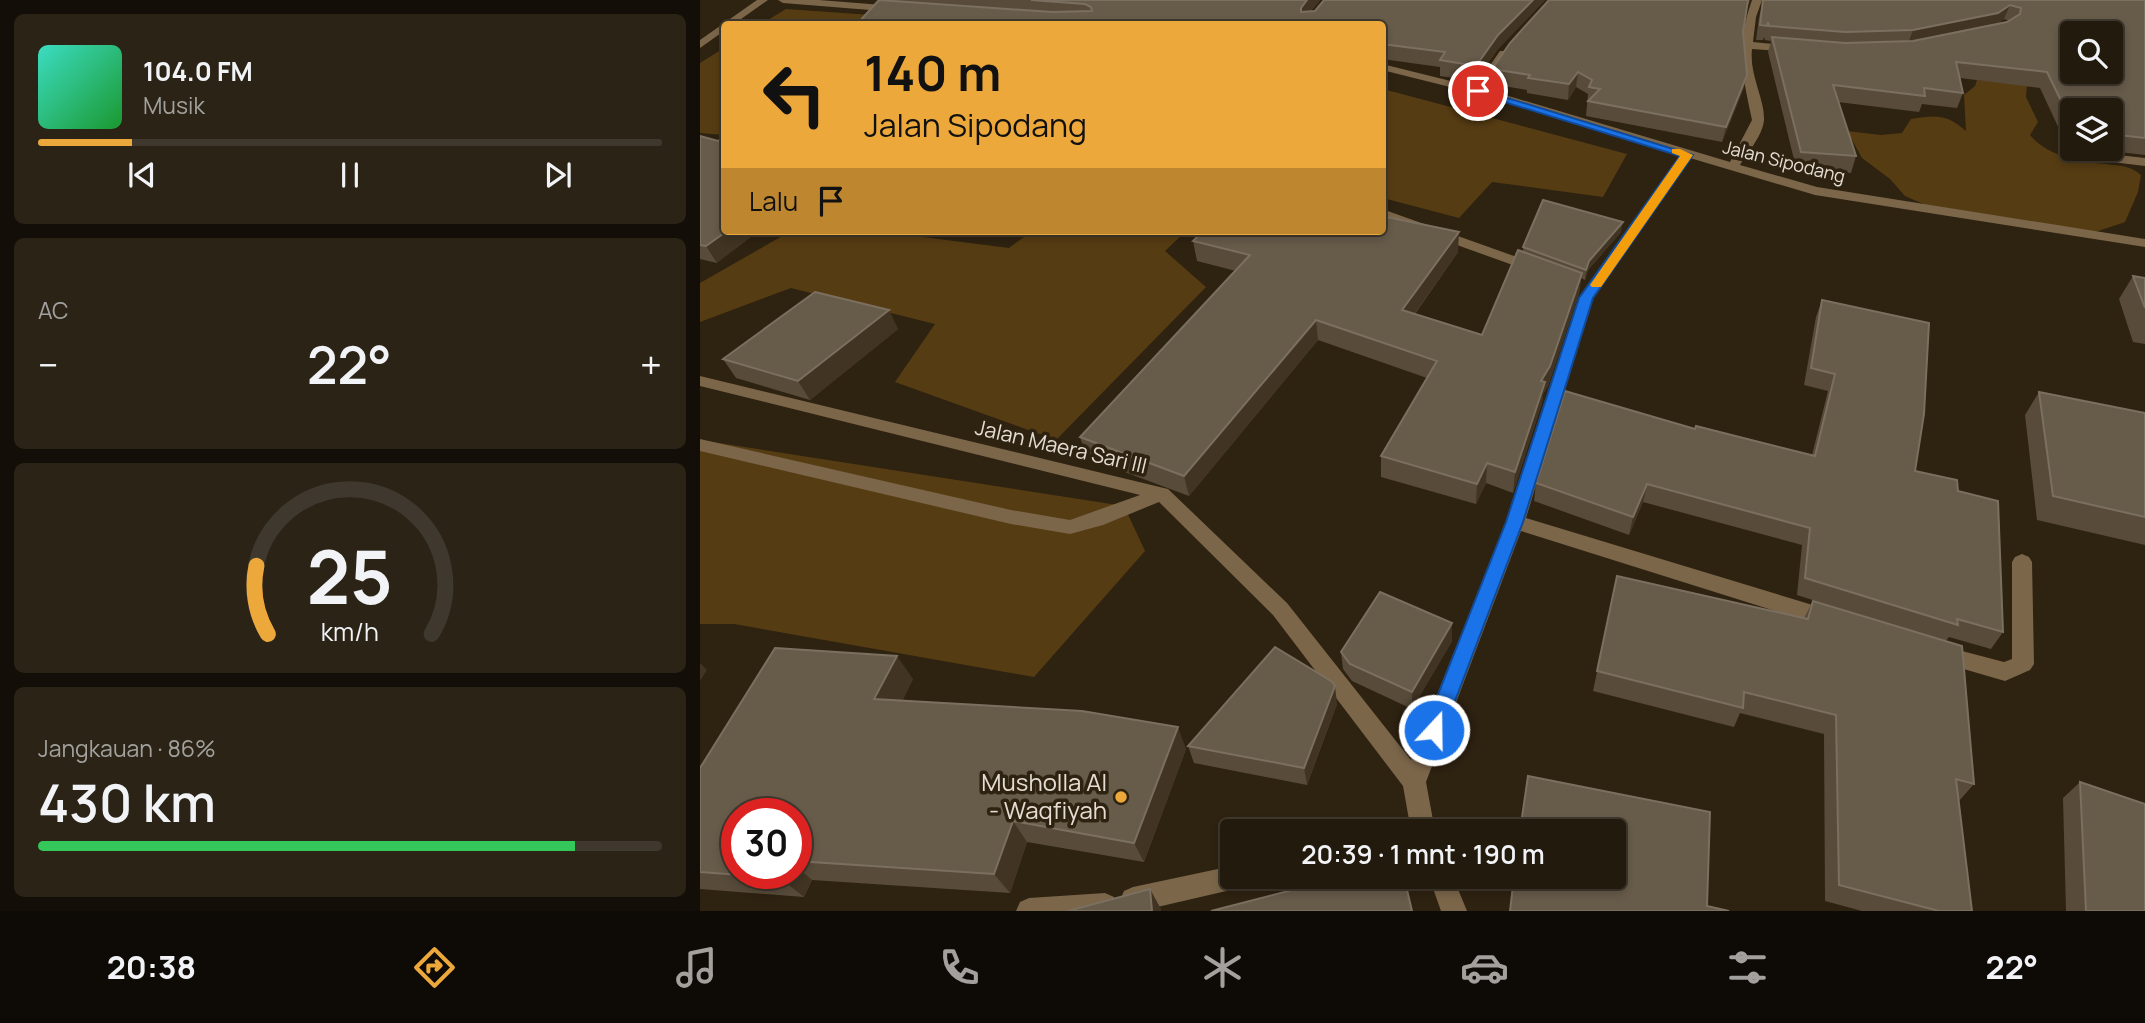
<!DOCTYPE html>
<html lang="id">
<meta charset="utf-8">
<style>
:root{--surface:#221a0d;--page:#2a2316;--text:#f1f3f6;--muted:#a2a19d;--line:#3f382e;--accent:#eda83b}
body{margin:0;font-family:Manrope,sans-serif;background:var(--page);color:var(--text);height:100vh;display:flex;flex-direction:column;font-size:26px;white-space:nowrap}
*{box-sizing:border-box;margin:0}
p{font-size:23px;color:var(--muted)}
.icon{flex:none;width:38px;height:38px;fill:none;stroke:currentColor;stroke-width:2;stroke-linecap:round;stroke-linejoin:round}
.map{position:relative;flex:1;overflow:hidden}
.sheet{display:flex;flex-direction:column;gap:14px;padding:14px;background:#130e07;width:700px}
.sheet>*{flex:none}
.banner{position:absolute;left:21px;top:21px;width:665px;height:214px;border-radius:7px;box-shadow:0 4px 10px #0003,0 0 0 2px var(--line);background:#eda83b;color:#111;overflow:hidden}
.fabs{position:absolute;left:1360px;top:21px;display:grid;gap:14px}
.fabs a{display:grid;place-items:center;width:63px;height:63px;border-radius:7px;background:var(--surface);box-shadow:0 4px 10px #0003,0 0 0 2px var(--line);font-size:35px}
.speed{position:absolute;left:21px;top:798px;display:flex;gap:14px;font-size:35px;font-weight:700;text-align:center}
.speed>*{display:grid;place-content:center;width:91px;height:91px;border-radius:50%;background:var(--surface);box-shadow:0 4px 10px #0003,0 0 0 2px var(--line);line-height:1}
.speed .limit{border:10px solid #d22;background:#fff;color:#111}
.pin{position:absolute;display:grid;place-items:center;width:60px;height:60px;color:#fff;margin:-30px;border:4px solid #fff;border-radius:50%;box-shadow:0 2px 7px #0007}
.me{position:absolute;width:77px;margin:-38px;rotate:21deg;stroke-linejoin:round;filter:drop-shadow(0 0 5px #0008)}
.turn{display:flex;align-items:center;gap:24px;height:147px;padding:0 28px;font-size:32px}
.turn .icon{width:91px;height:91px;stroke-width:2.5}
.turn b{display:block;font-size:49px;line-height:60px}
.then{display:flex;align-items:center;height:66px;padding:0 28px;background:#0003;gap:14px;font-size:26px}
.big{font-size:52px;font-weight:600;line-height:1.1}
.sheet .card{flex:1;display:flex;flex-direction:column;justify-content:center;gap:10px;min-width:0;padding:0 24px;border-radius:10px;background:var(--page)}
.sheet .dial{align-items:center;gap:0}
.dial svg{height:182px;overflow:visible;fill:none;stroke:var(--line);stroke-width:7;stroke-linecap:round;text-anchor:middle}
.dial text{fill:var(--text);stroke:none}
.song{display:flex;align-items:center;gap:21px}
.cover{width:84px;height:84px;border-radius:10px;background:linear-gradient(135deg,hsl(170 70% 55%),hsl(130 70% 35%))}
.played{height:7px;border-radius:4px;background:linear-gradient(90deg,var(--accent) 15%,var(--line) 15%)}
.keys{display:flex;justify-content:space-around;direction:ltr}
.heat{display:flex;justify-content:space-between;align-items:center;font-size:38px;direction:ltr}
.charge{height:10px;border-radius:5px;background:linear-gradient(90deg,#34c759 86%,var(--line) 0)}
.trip{position:absolute;left:520px;top:819px;width:406px;height:70px;border-radius:7px;background:var(--surface);box-shadow:0 4px 10px #0003,0 0 0 2px var(--line);font-weight:600;line-height:70px;text-align:center}
.tabs{display:flex;height:112px;justify-content:space-around;align-items:center;background:#0e0a05;color:var(--muted)}
.tabs .icon{width:49px;height:49px}
.tabs .active{color:var(--accent)}
.tabs b{font-size:32px;color:var(--text)}
main{display:flex;flex:1;min-height:0}
.map>svg:first-child{display:block}
.green{fill:#563c13}
.lines{fill:none;stroke-linecap:round;stroke-linejoin:round}
.minor{fill:#7b664a;fill-rule:evenodd}
.wall{fill:#584b3a;fill-rule:evenodd}
.shaded-wall{fill:#413422}
.building{fill:#675b4a;stroke:#7b6f60;stroke-width:2;fill-rule:evenodd}
.route{fill:#1a73e8;stroke:#114b97;stroke-width:2}
.slow{fill:#f59e0b}
.poi-dot{fill:#eda83b;stroke:#2e2211;stroke-width:2.5}
.labels{text-anchor:middle;stroke-width:7;stroke-linejoin:round;paint-order:stroke}
.far-street-label{font-size:18px;fill:#e5ddd3;stroke:#2e2211}
.street-label{font-size:21px;fill:#e5ddd3;stroke:#2e2211}
.near-poi-label{font-size:24px;fill:#e5ddd3;stroke:#2e2211;text-anchor:end}
</style>
<main>
<section class="sheet">
<div class="card">
<div class="song"><i class="cover"></i><div><b>104.0 FM</b><p>Musik</p></div></div>
<div class="played"></div>
<div class="keys"><svg class="icon" aria-label="previous" viewBox="0 0 24 24"><path d="M18 5L8 12l10 7zM5 5v14"/></svg><svg class="icon" aria-label="pause" viewBox="0 0 24 24"><path d="M8 5v14M16 5v14"/></svg><svg class="icon" aria-label="next" viewBox="0 0 24 24"><path d="M6 5l10 7-10 7zM19 5v14"/></svg></div>
</div>
<div class="card"><p>AC</p>
<div class="heat"><a>−</a><b class="big">22°</b><a>+</a></div>
</div>
<div class="card dial"><svg viewBox="0 0 100 80">
<path d="M14 69A42 42 0 1 1 86 69"/>
<path d="M14 69A42 42 0 0 1 9 39" stroke="#eda83b"/>
<text x="50" y="56" font-size="32" font-weight="700">25</text>
<text x="50" y="72" font-size="11">km/h</text>
</svg></div>
<div class="card"><p>Jangkauan · 86%</p><b class="big">430 km</b><div class="charge"></div></div>
</section>
<div class="map">
<svg width="1445" height="911" viewBox="0 0 1445 911">
<rect width="100%" height="100%" fill="#2e2211"/>
<g class="green">
<polygon points="86,9 172,15 159,24 61,24"/>
<polygon points="24,48 24,135 0,133 0,63"/>
<path d="M1277,80L1327,85L1326,97L1338,122L1330,135C1347,156 1379,162 1405,164C1421,166 1429,165 1441,175L1438,192L1425,222L1395,232L1228,206L1205,196L1190,179L1162,158L1151,138L1138,130L1181,135L1202,133L1211,119C1237,115 1246,114 1266,131L1264,95L1275,86Z"/>
<polygon points="682,89 683,89 927,154 903,197 792,182 759,218 683,198"/>
<polygon points="91,231 176,231 309,248 332,231 486,231 465,251 506,287 356,440 195,382 235,324 91,288 0,322 0,283"/>
<polygon points="0,440 424,506 445,551 334,677 34,624 0,624"/>
</g>
<g class="lines">
<g class="minor">
<polygon points="57,0 68,0 34,24 24,24 24,31 0,48 0,40"/>
<polygon points="78,0 119,0 195,6 200,9 195,12 83,3"/>
<path d="M1052,0H1062L1056,17L1053,42L1093,46L1098,49L1093,52L1052,49C1049,75 1065,99 1064,120C1063,135 1048,152 1040,165L1117,187L1445,239V247L1115,195L990,158L893,298L826,518L1129,610L1136,613L1139,619L1136,625L1129,628L821,531L726,782L735,831H711L703,786L573,615L459,502L403,525L370,534L311,524L0,451V439L311,510L370,520L440,495L0,386V376L468,489L587,603L711,760L806,522L879,298L980,155L774,93L682,70V64L775,87L800,51H808L809,53L785,89L1030,162L1052,120C1042,72 1035,48 1052,0Z"/>
<polygon points="1374,150 1445,158 1445,166 1370,157 1370,151"/>
<polygon points="682,209 842,266 844,269 842,272 832,272 682,218"/>
<polygon points="1322,554 1329,557 1332,562 1334,664 1330,670 1305,681 1236,661 1233,655 1236,649 1243,646 1304,662 1312,659 1312,562 1315,557"/>
<polygon points="532,866 532,877 551,877 548,886 440,911 424,909 420,900 424,891 433,887"/>
<polygon points="729,877 753,877 767,911 741,911"/>
<polygon points="405,893 414,897 418,906 416,911 316,911 320,902 329,898"/>
</g>
</g>
<g class="wall">
<polygon points="179,0 620,0 611,11 615,11 624,0 845,0 797,50 776,81 740,76 740,67 682,59 682,24 157,24"/>
<polygon points="849,0 1050,0 1046,11 1043,32 1047,75 1043,90 1022,142 886,116 888,94 876,87 868,100 827,93 827,90 791,84 792,69"/>
<path d="M1063,0H1445V155L1393,149H1410V110H1372V146H1367L1340,88L1260,78L1263,93L1257,108L1222,104L1219,112L1138,102L1156,156L1151,173L1096,168L1068,52L1071,41L1065,40L1064,37L1063,40H1056L1059,18ZM1304,19L1309,21L1297,24Z"/>
<polygon points="0,136 18,141 17,263 0,259"/>
<polygon points="921,232 888,270 885,280 881,278 879,293 848,386 843,394 842,403 813,493 786,483 776,504 681,477 681,456 727,378 618,340 489,496 387,458 380,437 536,271 497,261 493,241 758,252 715,314 782,335 823,252 823,247"/>
<polygon points="1433,276 1445,278 1445,344 1433,342 1419,299"/>
<polygon points="1122,300 1215,471 1258,491 1303,632 1291,649 1249,637 1246,641 1274,784 1259,801 1272,911 1162,911 1125,901 1124,734 1040,713 1034,727 893,691 917,576 1104,618 1113,601 1163,616 1097,595 1102,545 943,502 929,535 834,501 836,483 995,429 1112,455 1128,391 1104,385 1116,317"/>
<polygon points="198,329 110,400 36,378 23,359"/>
<polygon points="1339,392 1445,413 1445,545 1337,520 1325,415"/>
<polygon points="752,641 712,709 652,681 643,669 641,652"/>
<path d="M213,679L202,701L486,749L444,862L327,842L310,893L112,880L104,897L0,889V768ZM96,814V873H37Z"/>
<polygon points="637,704 607,785 494,763 488,746"/>
<polygon points="1380,782 1445,911 1366,911 1363,798"/>
</g>
<g class="shaded-wall">
<polygon points="607,0 620,0 602,22 601,8"/>
<polygon points="833,0 845,0 797,50 776,81 776,66 798,35"/>
<polygon points="1310,5 1304,19 1292,28 1208,44 1213,30"/>
<polygon points="878,72 876,87 868,100 869,84"/>
<polygon points="1047,75 1043,90 1022,142 1026,127"/>
<polygon points="923,222 921,232 888,270 885,280 886,270 889,261"/>
<polygon points="27,231 59,231 17,263 6,246"/>
<polygon points="759,232 758,252 703,330 702,310"/>
<polygon points="882,273 879,293 848,386 843,394 842,403 813,493 815,472 841,381"/>
<polygon points="189,310 198,329 110,400 98,381"/>
<polygon points="616,320 618,340 489,496 484,476"/>
<polygon points="787,463 786,483 776,504 777,484"/>
<polygon points="947,484 943,502 929,535 933,517"/>
<polygon points="752,623 752,641 712,709 712,692"/>
<polygon points="197,656 213,679 192,722 174,699"/>
<polygon points="0,663 7,670 0,681"/>
<polygon points="635,686 637,704 607,785 604,768"/>
<polygon points="478,727 486,749 444,862 434,843"/>
<polygon points="313,821 327,842 310,893 294,874"/>
<polygon points="96,866 112,880 104,897 80,878 82,873 96,873"/>
<polygon points="450,889 461,909 461,911 452,911"/>
</g>
<g class="building">
<polygon points="179,0 352,12 392,11 391,7 385,4 331,0 607,0 601,8 601,12 615,11 624,0 833,0 798,35 776,66 740,60 745,52 682,44 682,24 157,24"/>
<polygon points="849,0 1048,0 1043,32 1047,75 1026,127 888,101 900,89 889,87 892,80 878,72 869,84 828,78 830,75 792,69 810,43"/>
<path d="M1063,0H1445V138L1410,134V110H1372V123L1347,72L1256,62L1263,93L1224,88L1225,96L1133,85L1156,156L1101,152L1072,37L1145,43L1213,41L1307,22L1320,14L1321,8L1310,5L1298,13L1213,30L1145,32L1069,26L1068,22L1067,26L1060,25ZM1372,33H1410V72H1372Z"/>
<polygon points="0,136 18,141 24,137 24,231 27,231 6,246 0,245"/>
<polygon points="843,200 923,222 889,261 886,270 823,247"/>
<polygon points="682,216 759,232 702,310 782,335 818,250 882,273 850,366 841,381 845,382 815,472 787,463 777,484 681,456 737,361 616,320 484,476 380,437 550,255 493,241 503,231 682,231"/>
<polygon points="1433,276 1445,278 1445,308"/>
<polygon points="115,292 189,310 98,381 23,359"/>
<polygon points="1122,300 1229,323 1224,414 1215,471 1257,480 1258,491 1298,501 1303,632 1257,619 1258,625 1105,578 1110,528 947,484 933,517 836,483 865,391 995,429 996,426 1115,456 1135,374 1111,368"/>
<polygon points="1339,392 1445,413 1445,517 1353,496"/>
<polygon points="917,576 1108,619 1113,601 1262,646 1274,784 1256,779 1272,911 1239,911 1139,885 1136,715 1044,692 1043,708 897,671"/>
<polygon points="680,592 752,623 712,692 650,664 641,652"/>
<polygon points="575,647 631,681 635,686 604,768 488,746"/>
<polygon points="75,648 197,656 174,699 382,711 478,727 434,843 313,821 294,874 96,861 96,814 37,814 37,873 82,873 80,878 0,872 0,768"/>
<polygon points="828,776 1010,812 1007,906 1029,911 810,911 814,877 914,877 914,831 820,831"/>
<polygon points="1380,782 1445,804 1445,911 1386,911"/>
<polygon points="642,877 704,877 712,911 511,911"/>
<polygon points="450,889 452,911 368,911"/>
</g>
<polygon class="route" points="775,88 993,155 893,298 823,522 744,730 741,737 734,740 727,737 724,730 806,522 879,298 980,156 775,93"/>
<polygon class="slow" points="972,149 980,149 993,155 901,287 892,287 890,285 980,156 972,153"/>
<circle class="poi-dot" cx="421" cy="797" r="7"/>
<g class="labels">
<g class="far-street-label">
<text transform="translate(1084 162) rotate(14)" y="6">Jalan Sipodang</text>
</g>
<g class="street-label">
<text transform="translate(361 447) rotate(13)" y="7">Jalan Maera Sari III</text>
</g>
<g class="near-poi-label">
<text x="407" y="791">Musholla Al<tspan x="407" dy="28">- Waqfiyah</tspan></text>
</g>
</g>
</svg>
<div class="fabs">
<a><svg class="icon" aria-label="search" viewBox="0 0 24 24"><circle cx="10" cy="10" r="6"/><path d="M15 15l6 6"/></svg></a>
<a><svg class="icon" aria-label="layers" viewBox="0 0 24 24"><path d="M12 4l9 5-9 5-9-5zM3 14l9 5 9-5"/></svg></a>
</div>
<div class="speed"><div class="limit">30</div></div>
<div class="pin" style="left:778px;top:91px;background:#d93025"><svg class="icon" aria-label="arrive" viewBox="0 0 24 24"><path d="M6 21V4h12l-3 4 3 4H6"/></svg></div>
<svg class="me" style="left:734px;top:730px" viewBox="-20 -20 40 40"><circle r="17" fill="#1a73e8" stroke="#fff" stroke-width="3"/><path d="M0-11L8 9 0 5-8 9z" fill="#fff"/></svg>
<div class="trip">20:39 · 1 mnt · 190 m</div>
<div class="banner">
<div class="turn"><svg class="icon" aria-label="left" viewBox="0 0 24 24"><path d="M17 20v-9H6M10 6l-5 5 5 5"/></svg><div><b>140 m</b>Jalan Sipodang</div></div>
<div class="then">Lalu<svg class="icon" aria-label="arrive" viewBox="0 0 24 24"><path d="M6 21V4h12l-3 4 3 4H6"/></svg></div>
</div>
</div>
</main>
<nav class="tabs">
<b>20:38</b>
<svg class="icon active" aria-label="directions" viewBox="0 0 24 24"><path d="M12 3l9 9-9 9-9-9zM9 14v-3h6M13 9l2 2-2 2"/></svg>
<svg class="icon" aria-label="music" viewBox="0 0 24 24"><path d="M9 18V5l10-2v13"/><circle cx="6" cy="18" r="3"/><circle cx="16" cy="16" r="3"/></svg>
<svg class="icon" aria-label="phone" viewBox="0 0 24 24"><path d="M5 4h4l2 5-3 2q2 4 5 5l2-3 5 2v4C11 20 4 13 5 4z"/></svg>
<svg class="icon" aria-label="climate" viewBox="0 0 24 24"><path d="M12 3v18M4 7l16 10M4 17L20 7"/></svg>
<svg class="icon" aria-label="car" viewBox="0 0 24 24"><path d="M5 17H2v-5l4-1 3-4h7l3 4 3 1v5h-3M9 17h6M6 11h13"/><circle cx="7" cy="17" r="2"/><circle cx="17" cy="17" r="2"/></svg>
<svg class="icon" aria-label="filters" viewBox="0 0 24 24"><path d="M4 7h16M4 17h16"/><circle cx="9" cy="7" r="2"/><circle cx="15" cy="17" r="2"/></svg>
<b>22°</b>
</nav>
